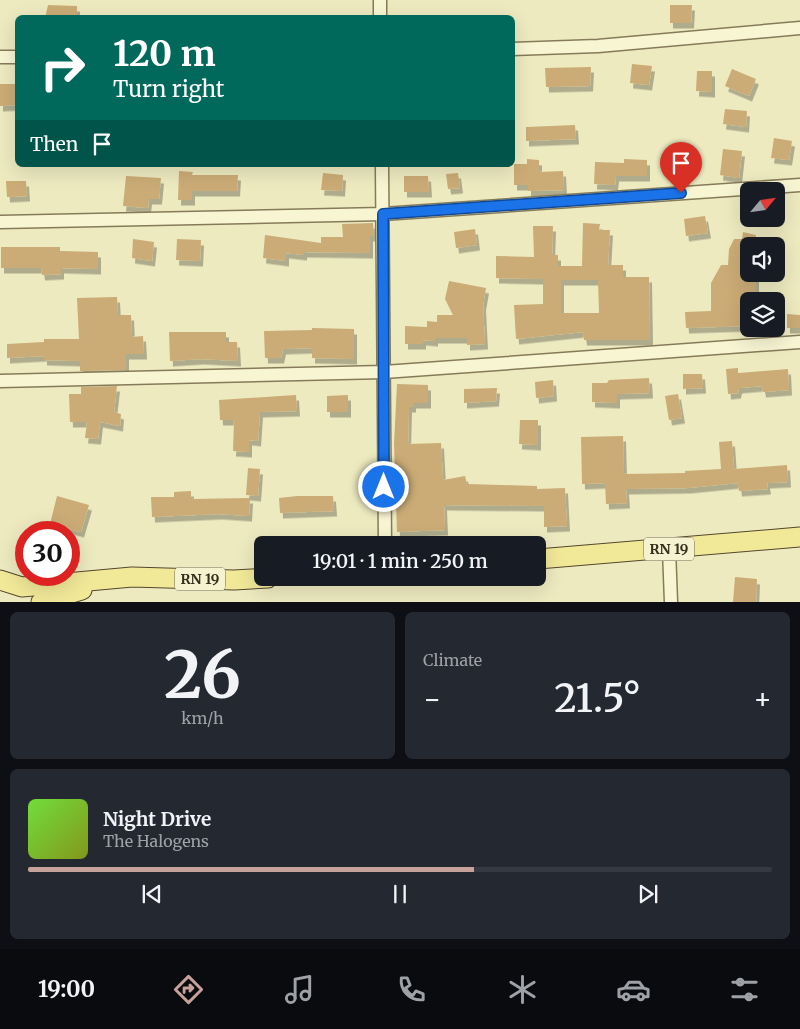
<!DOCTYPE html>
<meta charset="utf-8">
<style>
:root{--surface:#171b24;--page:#242831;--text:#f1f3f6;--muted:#9ea1a6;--line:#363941;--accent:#c7a29a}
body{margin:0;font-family:Merriweather,serif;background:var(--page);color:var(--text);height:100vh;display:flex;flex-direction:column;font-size:19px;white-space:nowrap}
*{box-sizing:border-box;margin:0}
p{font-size:16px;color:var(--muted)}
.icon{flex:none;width:28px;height:28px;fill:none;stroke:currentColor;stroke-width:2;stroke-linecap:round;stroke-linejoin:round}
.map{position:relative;height:602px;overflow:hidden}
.details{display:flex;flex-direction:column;gap:10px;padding:10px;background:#0d0f14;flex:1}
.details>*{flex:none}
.hud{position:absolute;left:15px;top:15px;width:500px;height:152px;border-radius:8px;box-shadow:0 5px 20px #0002;background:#00695c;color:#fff;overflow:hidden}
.needle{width:32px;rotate:61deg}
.fabs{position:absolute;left:740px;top:182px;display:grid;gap:10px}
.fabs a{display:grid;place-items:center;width:45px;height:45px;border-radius:8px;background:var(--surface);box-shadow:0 5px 20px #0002;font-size:25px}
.speed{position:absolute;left:15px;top:521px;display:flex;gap:10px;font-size:25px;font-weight:700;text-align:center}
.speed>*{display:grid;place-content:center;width:65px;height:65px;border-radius:50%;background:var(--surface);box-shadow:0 5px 20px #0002;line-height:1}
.speed .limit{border:8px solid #d22;background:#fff;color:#111}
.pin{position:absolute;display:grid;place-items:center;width:42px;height:42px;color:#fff;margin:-51px -21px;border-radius:50% 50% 50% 0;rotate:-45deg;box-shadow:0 0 5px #0007}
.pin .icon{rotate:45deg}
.me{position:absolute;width:55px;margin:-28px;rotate:0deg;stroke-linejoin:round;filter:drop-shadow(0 0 4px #0008)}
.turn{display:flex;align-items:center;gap:18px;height:105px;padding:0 15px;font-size:22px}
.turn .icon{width:65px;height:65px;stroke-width:2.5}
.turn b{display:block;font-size:35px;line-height:42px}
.then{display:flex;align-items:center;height:48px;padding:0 15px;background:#0003;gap:10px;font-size:19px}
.big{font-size:38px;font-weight:600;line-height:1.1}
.details .widget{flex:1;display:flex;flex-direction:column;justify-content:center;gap:8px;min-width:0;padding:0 18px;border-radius:8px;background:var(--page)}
.details .dial{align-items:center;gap:0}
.dial b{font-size:65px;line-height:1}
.song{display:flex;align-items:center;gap:15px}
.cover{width:60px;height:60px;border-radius:8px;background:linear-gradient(135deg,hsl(100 70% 55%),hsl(70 70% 35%))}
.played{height:5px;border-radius:2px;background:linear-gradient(90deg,var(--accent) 60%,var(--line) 60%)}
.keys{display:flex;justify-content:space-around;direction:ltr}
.heat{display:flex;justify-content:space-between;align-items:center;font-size:28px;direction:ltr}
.details .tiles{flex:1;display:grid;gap:10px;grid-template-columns:1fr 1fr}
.widget:last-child{grid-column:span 2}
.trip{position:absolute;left:254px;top:536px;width:292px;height:50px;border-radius:8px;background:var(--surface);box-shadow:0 5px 20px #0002;font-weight:600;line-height:50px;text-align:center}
.dock{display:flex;height:80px;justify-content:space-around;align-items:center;background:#090b0e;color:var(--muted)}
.dock .icon{width:35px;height:35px}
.dock .active{color:var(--accent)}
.dock b{font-size:22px;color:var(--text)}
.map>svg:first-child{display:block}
.building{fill:#cbac76;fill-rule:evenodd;filter:url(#shadow)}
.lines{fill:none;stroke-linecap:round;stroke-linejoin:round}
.minor-casing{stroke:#867b58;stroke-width:15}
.primary-casing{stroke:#54472d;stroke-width:21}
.minor{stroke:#f8f5d3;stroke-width:12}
.primary{stroke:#f1e898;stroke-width:19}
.route-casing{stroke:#114b97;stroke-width:12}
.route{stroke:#1a73e8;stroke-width:9}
.labels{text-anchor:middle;stroke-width:5;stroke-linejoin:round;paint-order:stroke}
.shield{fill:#f5f2d0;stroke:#6f6953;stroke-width:1}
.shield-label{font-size:14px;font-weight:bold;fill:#362e1d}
</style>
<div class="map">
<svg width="800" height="602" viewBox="0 0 800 602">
<defs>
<filter id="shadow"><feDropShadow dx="3" dy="5.5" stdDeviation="0" flood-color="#0004"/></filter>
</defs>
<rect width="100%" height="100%" fill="#edeac0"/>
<g class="building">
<polygon points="48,5 77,6 77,18 45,18"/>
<polygon points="670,5 692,5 691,23 670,23"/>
<polygon points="632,64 652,66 649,85 630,83"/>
<polygon points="591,67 590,86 546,87 545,68"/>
<polygon points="732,69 756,79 749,96 725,86"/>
<polygon points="697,71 712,71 712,92 696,91"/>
<polygon points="0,84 16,84 17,105 0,106"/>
<polygon points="725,109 747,111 746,127 723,124"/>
<polygon points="575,125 576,139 526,141 526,127"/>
<polygon points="774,138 792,141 789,160 771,158"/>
<polygon points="723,149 742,151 739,178 720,175"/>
<polygon points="527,159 539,160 539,172 563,171 564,190 528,191 528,185 514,185 514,164 527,164"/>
<polygon points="624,159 647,160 647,176 616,176 615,185 594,184 595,162 624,163"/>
<polygon points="179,171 193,172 192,175 238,175 237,191 192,191 192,200 178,200"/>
<polygon points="323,173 343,175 342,191 321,190"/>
<polygon points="458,173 460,188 448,189 446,174"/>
<polygon points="126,176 161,178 159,199 149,199 148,208 123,206"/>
<polygon points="404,176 428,176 429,192 404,192"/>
<polygon points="6,181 26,181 27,196 7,197"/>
<polygon points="705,216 708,233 686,236 684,219"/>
<polygon points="373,223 374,236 370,236 370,253 304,252 304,255 286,253 286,261 263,258 265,235 321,243 321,237 343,237 342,224"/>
<path d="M583,223L600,224L599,230H610L608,265H623V277H649L650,340H584L583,332L516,339L514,305L543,304V279L496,278V256L534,257L533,226H553L552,255H558V266H582ZM561,280H598L599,313H561Z"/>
<polygon points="475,229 477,245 456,248 454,232"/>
<polygon points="743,232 756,235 755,246 749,246 749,274 756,274 756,300 746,300 747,326 686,328 685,312 711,311 711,283 721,265 728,265 729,249 734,239 742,239"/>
<polygon points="133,239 154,242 152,261 132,258"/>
<polygon points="177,239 201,240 200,261 176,260"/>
<polygon points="1,247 60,247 60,251 98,252 98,269 61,268 61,274 42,275 41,268 1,268"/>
<polygon points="449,281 486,288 483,305 485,344 467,345 467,338 435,338 435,341 423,340 423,344 405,344 405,326 427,327 427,321 437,322 437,315 453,315 445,299"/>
<polygon points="117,297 118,315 131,315 132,337 143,336 144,354 126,354 126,370 80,371 80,361 44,360 44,356 7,358 7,344 44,342 44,339 79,339 77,298"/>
<polygon points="787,314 800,315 800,328 787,328"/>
<polygon points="312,328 354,329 354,359 312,358 312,348 283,349 281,358 265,358 264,331 312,330"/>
<polygon points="169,332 226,332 226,342 237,342 238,361 201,359 170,361"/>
<polygon points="738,368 738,373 788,369 789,390 763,392 762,386 739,388 738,393 728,394 726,369"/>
<polygon points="683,374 702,374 703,388 683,389"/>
<polygon points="649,378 650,393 617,394 617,403 592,402 592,383 607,383 609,380"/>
<polygon points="553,380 554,396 536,398 535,382"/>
<polygon points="397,384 428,385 428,403 413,403 413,407 409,407 408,444 441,443 443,480 465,476 467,484 537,486 537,489 565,488 567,526 544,527 544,506 444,505 445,530 397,532 394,444"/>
<polygon points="117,386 114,412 121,414 120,426 100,422 98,439 85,438 87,422 70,422 69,394 81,394 81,387"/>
<polygon points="497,388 496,401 464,403 464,389"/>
<polygon points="678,394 682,418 669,420 665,396"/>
<polygon points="296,395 297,411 260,412 258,441 249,440 249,452 233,451 234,420 220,420 219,400"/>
<polygon points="348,395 348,412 327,412 327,396"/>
<polygon points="520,420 538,420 538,445 519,444"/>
<polygon points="623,436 624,473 626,474 685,473 685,471 721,469 719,442 732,441 734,469 787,465 788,482 767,483 768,489 739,491 738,483 688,488 626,489 627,503 606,504 605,483 582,484 581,437"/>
<polygon points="248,468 260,469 258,496 246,495"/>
<polygon points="191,491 191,499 250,498 249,516 219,514 152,517 151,497 174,497 174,492"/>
<polygon points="57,496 89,505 81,532 50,524"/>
<polygon points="297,496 333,496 334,511 280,513 279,498"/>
<polygon points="735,577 757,579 756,602 733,602"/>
</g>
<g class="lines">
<defs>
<g id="minor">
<polyline points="380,18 380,0"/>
<polyline points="512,49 598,46 800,28"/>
<polyline points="0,57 18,57"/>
<polyline points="382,165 385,545"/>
<polyline points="0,222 383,214 800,185"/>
<polyline points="0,381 384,372 800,342"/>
<polyline points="669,549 671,602"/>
</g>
<g id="primary">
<polyline points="538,559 800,537"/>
<polyline points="0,580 22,587 132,577 234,580 268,578"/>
<polyline points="41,602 82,590"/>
</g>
</defs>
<use href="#minor" class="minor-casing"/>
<use href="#primary" class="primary-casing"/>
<use href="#minor" class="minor"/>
<use href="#primary" class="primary"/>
</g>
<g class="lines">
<defs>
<polyline id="route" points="384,487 383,214 681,193"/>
</defs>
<use href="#route" class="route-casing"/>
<use href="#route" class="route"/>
</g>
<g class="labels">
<g class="shield">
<rect x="644" y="537.5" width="50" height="23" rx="4"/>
<rect x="175" y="567.5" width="50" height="23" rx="4"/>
</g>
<g class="shield-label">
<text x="669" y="554">RN 19</text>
<text x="200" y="584">RN 19</text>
</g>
</g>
</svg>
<div class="fabs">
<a><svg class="needle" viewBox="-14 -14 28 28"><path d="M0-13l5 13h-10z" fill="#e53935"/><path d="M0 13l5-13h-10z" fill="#9ea1a6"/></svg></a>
<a><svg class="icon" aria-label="sound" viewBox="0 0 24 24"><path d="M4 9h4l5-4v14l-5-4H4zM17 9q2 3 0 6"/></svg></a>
<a><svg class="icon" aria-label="layers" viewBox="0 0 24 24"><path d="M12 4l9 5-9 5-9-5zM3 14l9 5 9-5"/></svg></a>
</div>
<div class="speed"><div class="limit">30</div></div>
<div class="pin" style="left:681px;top:193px;background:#d93025"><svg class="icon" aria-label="arrive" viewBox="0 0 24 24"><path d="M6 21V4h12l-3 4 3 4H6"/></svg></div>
<svg class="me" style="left:384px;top:487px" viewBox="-20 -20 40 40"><circle r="17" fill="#1a73e8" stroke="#fff" stroke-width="3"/><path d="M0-11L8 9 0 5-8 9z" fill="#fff"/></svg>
<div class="trip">19:01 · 1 min · 250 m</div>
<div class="hud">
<div class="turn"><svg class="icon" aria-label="right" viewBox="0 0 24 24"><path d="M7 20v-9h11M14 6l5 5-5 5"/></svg><div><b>120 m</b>Turn right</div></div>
<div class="then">Then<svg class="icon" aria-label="arrive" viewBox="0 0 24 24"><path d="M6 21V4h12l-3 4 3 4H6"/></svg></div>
</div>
</div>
<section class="details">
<div class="tiles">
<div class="widget dial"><b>26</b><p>km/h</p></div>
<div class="widget"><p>Climate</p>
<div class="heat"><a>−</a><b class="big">21.5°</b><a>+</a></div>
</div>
<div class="widget">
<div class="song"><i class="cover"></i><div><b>Night Drive</b><p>The Halogens</p></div></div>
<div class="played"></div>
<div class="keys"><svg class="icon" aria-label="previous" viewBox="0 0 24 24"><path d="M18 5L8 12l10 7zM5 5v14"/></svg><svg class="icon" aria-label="pause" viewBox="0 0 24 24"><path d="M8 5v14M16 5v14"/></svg><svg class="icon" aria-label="next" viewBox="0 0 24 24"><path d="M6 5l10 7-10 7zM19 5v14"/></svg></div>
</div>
</div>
</section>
<nav class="dock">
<b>19:00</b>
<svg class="icon active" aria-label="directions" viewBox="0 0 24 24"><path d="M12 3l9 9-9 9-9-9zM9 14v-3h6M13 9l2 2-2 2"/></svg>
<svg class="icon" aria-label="music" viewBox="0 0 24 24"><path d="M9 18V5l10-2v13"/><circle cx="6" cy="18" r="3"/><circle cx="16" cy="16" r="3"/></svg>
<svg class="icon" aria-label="phone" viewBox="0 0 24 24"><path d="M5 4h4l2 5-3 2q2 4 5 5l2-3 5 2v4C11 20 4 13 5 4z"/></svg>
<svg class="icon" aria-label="climate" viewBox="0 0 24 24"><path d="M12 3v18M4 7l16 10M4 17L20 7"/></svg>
<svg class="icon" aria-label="car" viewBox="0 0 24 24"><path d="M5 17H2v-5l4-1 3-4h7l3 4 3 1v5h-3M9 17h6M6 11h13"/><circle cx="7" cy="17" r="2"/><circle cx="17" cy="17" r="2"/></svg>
<svg class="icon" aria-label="filters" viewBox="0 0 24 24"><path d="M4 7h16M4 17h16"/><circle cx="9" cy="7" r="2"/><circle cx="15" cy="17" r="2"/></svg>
</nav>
